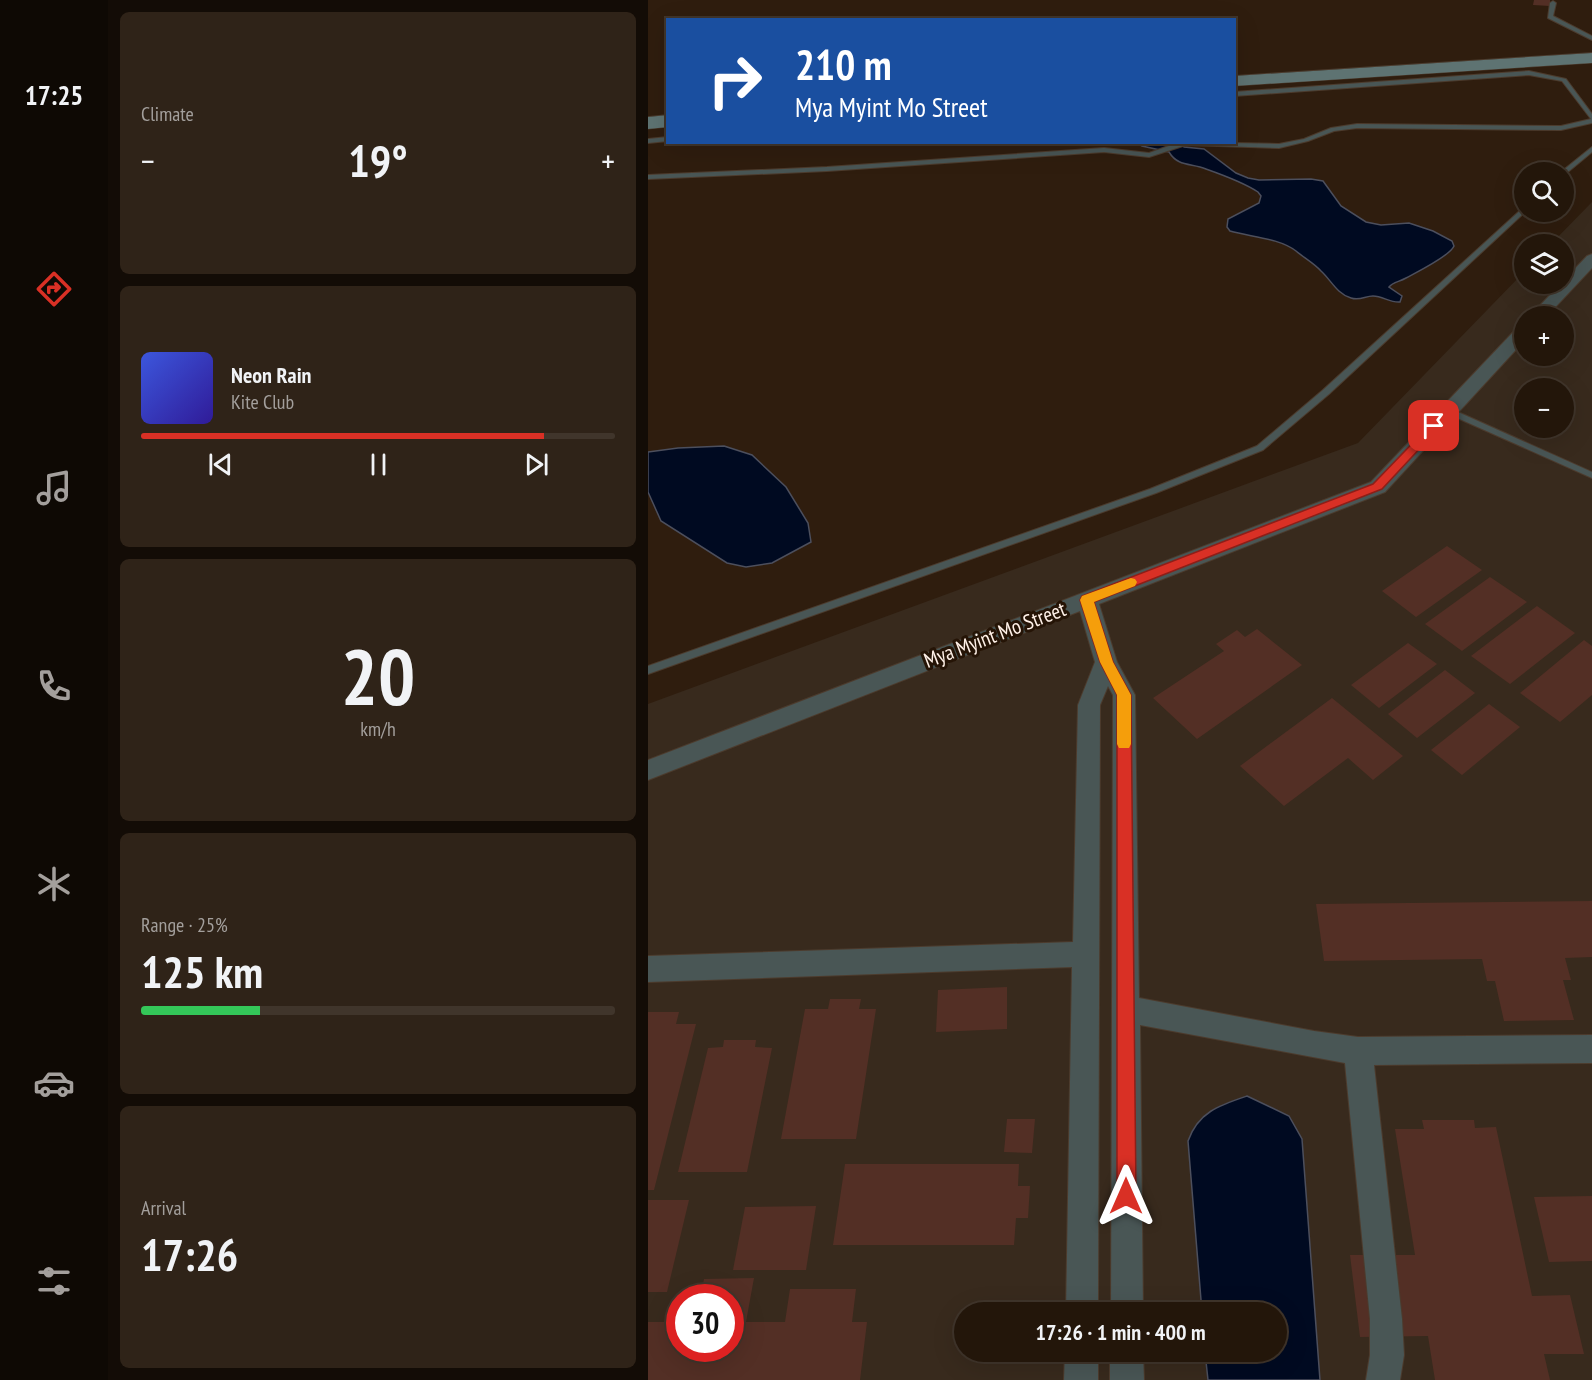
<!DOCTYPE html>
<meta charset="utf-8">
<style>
:root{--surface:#23160a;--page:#2f2318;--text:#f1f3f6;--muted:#a39f9c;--line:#40352b;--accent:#d93025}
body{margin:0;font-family:"PT Sans Narrow",sans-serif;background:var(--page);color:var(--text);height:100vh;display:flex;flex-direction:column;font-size:22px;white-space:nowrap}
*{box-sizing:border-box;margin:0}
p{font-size:20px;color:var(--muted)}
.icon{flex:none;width:33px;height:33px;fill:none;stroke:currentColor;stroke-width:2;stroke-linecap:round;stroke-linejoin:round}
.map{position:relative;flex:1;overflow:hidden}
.sheet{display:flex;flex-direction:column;gap:12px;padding:12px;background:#130c06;width:540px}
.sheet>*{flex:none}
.banner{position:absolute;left:18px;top:18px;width:570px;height:126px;border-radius:0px;box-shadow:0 6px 24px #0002,0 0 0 2px var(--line);background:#1a4fa0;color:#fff;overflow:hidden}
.fabs{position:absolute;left:866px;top:162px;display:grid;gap:12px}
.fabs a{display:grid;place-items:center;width:60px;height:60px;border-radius:50%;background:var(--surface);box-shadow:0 6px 24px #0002,0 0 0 2px var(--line);font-size:30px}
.speed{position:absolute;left:18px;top:1284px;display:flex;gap:12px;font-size:30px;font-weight:700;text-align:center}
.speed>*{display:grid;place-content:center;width:78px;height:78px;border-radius:50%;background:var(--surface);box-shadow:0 6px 24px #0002,0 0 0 2px var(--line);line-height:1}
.speed .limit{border:9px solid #d22;background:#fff;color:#111}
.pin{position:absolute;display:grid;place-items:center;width:51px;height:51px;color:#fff;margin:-26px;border-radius:12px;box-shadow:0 3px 9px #0006}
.me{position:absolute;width:66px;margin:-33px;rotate:0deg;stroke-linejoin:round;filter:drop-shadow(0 0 4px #0008)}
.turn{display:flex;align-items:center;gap:21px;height:126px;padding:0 30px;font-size:27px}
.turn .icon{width:78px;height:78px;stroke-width:2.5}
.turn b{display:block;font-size:42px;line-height:51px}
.big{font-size:45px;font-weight:700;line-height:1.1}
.sheet .widget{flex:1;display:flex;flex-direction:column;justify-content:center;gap:9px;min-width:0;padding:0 21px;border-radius:9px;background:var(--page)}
.sheet .dial{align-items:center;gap:0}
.dial b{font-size:78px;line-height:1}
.song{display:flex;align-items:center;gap:18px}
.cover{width:72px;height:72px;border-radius:9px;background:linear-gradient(135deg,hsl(230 70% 55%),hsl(250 70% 35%))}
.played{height:6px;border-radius:3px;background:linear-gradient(90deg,var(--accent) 85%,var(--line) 85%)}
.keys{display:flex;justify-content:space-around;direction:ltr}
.heat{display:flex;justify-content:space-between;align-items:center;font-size:33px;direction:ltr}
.charge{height:9px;border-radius:4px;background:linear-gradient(90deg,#34c759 25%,var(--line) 0)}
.trip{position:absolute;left:306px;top:1302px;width:333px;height:60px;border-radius:30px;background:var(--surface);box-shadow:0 6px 24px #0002,0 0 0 2px var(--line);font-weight:700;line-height:60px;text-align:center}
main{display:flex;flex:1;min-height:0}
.menu{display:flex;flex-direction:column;width:108px;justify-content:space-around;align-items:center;background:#0e0904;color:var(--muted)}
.menu .icon{width:42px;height:42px}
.menu .on{color:var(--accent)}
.menu b{font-size:27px;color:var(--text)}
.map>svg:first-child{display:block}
.commercial{fill:#382a1d;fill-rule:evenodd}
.water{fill:#000a21;stroke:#4c4f5d;stroke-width:1.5}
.building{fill:#532f25}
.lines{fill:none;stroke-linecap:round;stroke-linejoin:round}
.lane-casing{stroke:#4c3b2d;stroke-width:2}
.street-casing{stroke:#4c3b2d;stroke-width:2}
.secondary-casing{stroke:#4c3b2d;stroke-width:1}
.lane{fill:#495655;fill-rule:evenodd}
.street{fill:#495655;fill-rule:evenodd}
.secondary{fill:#5e7372;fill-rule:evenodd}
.route{fill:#d93025;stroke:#8d1f18;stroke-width:1.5}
.slow{fill:#f59e0b}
.labels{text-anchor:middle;stroke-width:6;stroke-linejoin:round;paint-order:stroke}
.street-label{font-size:21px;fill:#fff1e8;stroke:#251406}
</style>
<main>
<nav class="menu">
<b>17:25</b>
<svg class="icon on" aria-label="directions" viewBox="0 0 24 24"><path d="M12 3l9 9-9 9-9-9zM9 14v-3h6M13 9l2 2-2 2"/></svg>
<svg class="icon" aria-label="music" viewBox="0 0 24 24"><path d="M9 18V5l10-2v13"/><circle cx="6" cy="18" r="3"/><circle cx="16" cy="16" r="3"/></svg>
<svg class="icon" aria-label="phone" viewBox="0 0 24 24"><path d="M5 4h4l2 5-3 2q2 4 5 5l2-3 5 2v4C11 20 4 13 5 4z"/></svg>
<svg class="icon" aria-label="climate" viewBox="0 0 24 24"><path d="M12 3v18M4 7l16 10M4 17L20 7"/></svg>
<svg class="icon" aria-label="car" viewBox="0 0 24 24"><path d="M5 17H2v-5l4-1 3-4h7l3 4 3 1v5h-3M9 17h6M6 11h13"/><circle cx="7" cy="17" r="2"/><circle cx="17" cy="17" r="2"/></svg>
<svg class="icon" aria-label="filters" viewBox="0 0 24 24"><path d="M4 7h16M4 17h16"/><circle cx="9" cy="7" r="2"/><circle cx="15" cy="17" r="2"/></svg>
</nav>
<section class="sheet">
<div class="widget"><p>Climate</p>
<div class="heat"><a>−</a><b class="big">19°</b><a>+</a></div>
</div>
<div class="widget">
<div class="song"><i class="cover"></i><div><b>Neon Rain</b><p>Kite Club</p></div></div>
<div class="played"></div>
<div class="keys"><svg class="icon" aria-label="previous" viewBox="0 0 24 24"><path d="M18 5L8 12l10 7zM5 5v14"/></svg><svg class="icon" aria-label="pause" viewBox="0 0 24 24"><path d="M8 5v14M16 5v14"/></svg><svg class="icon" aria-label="next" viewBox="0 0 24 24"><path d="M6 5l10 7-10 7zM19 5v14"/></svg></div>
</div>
<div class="widget dial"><b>20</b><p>km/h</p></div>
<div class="widget"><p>Range · 25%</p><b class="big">125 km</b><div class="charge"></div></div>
<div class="widget"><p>Arrival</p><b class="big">17:26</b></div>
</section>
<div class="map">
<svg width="944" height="1380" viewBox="0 0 944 1380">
<rect width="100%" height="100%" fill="#2f1d0e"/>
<path class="commercial" d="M944,202V1380H0V704L710,443L876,272V284H915V244H903ZM876,316H915V356H876ZM876,388H915V428H876ZM32,1298H82V1348H32ZM316,1312H628V1352H316Z"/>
<g class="water">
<path d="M489,143H532L536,147L556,149L588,173L600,178L611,180L663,179L675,181L693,206L718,222L733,225L761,223L785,231L804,241L806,246C802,256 769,272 758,278C751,282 745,282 741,287L754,296L752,302C742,303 735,296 725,296C717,296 712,301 703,298C689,294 683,280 673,271C667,264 655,257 648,251C631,238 603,237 582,231L579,227L580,219L611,203L613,196L610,192C595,182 575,175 558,169C543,163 530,167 521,152L494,146Z"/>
<polygon points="76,446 104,455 138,487 160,523 163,542 124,563 98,567 79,563 13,521 0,492 0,452 30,448"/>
<path d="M599,1096L641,1116L654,1139L672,1380H560L557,1352H628V1312H554L540,1141C550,1112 572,1105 599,1096Z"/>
</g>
<g class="building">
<polygon points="886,0 902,0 902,6 885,5"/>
<polygon points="899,161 909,165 902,172 891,169"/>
<polygon points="799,546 834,570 768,617 734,591"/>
<polygon points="842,577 879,602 814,651 777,624"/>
<polygon points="889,606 927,633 862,684 823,656"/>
<polygon points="609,629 654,665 549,739 505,698 576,651 568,644 589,630 597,637"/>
<polygon points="936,640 944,646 944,695 912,722 872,693"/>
<polygon points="760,643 789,664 731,708 703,685"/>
<polygon points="797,670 827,693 769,738 740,714"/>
<polygon points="684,698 755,756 725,780 700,758 636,806 592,766"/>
<polygon points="841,704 872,727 814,775 783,750"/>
<polygon points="944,901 944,957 917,958 923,980 915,980 926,1020 856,1021 847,981 839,981 834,959 676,961 668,904"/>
<polygon points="359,987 359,1029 288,1032 290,990"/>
<polygon points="182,999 213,999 211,1009 228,1009 208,1139 133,1139 157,1009 180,1009"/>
<polygon points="0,1012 31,1012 28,1024 48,1024 6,1190 0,1190"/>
<polygon points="76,1040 108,1040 107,1047 124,1048 99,1172 30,1172 60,1048 75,1047"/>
<polygon points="359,1119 387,1119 384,1153 356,1152"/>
<polygon points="774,1120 826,1120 827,1128 848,1127 884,1296 922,1295 936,1354 896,1354 902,1380 787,1380 780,1336 712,1337 702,1255 767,1255 747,1129 776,1129"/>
<polygon points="197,1164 371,1164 370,1186 382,1186 380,1218 368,1218 366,1245 185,1245"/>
<polygon points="944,1196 944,1261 901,1262 886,1197"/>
<polygon points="0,1200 41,1200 19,1292 0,1292"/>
<polygon points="168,1206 158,1270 85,1270 97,1207"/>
<polygon points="106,1278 98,1322 137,1322 142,1289 208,1289 204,1322 219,1322 212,1380 0,1380 0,1322 32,1322 32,1348 82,1348 82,1298 52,1298 56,1279"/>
</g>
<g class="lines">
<defs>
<g id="lane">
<polygon points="905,1 908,3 905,16 944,36 944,40 900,18 902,3"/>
<polygon points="881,71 918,79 944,114 944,123 913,130 709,128 686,131 660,141 631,148 538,145 501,157 456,152 179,171 0,179 0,175 179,167 456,148 501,153 532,142 631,144 656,139 683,128 709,124 913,126 943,119 914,81 881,75 586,96 586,92"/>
<polygon points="20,137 20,141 0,143 0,139"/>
<polygon points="944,147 944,152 915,176 915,172 913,172"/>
<polygon points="876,207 877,212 681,394 615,450 508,493 0,674 0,666 502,489 609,446 675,390"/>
<polygon points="801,408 944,472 944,478 798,413 798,409"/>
</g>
<g id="street">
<polygon points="944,254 944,268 899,316 882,316 939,256"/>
<polygon points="876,326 876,341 737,492 451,604 469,662 487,695 491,998 666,1031 710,1037 944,1035 944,1063 726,1065 754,1319 756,1355 752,1380 718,1380 722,1355 722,1319 697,1063 492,1025 495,1312 463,1312 465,695 460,686 452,705 450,1312 418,1312 424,967 0,982 0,956 425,942 430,705 447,662 432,611 0,780 0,760 723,482 870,327"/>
<polygon points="417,1352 450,1352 450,1380 416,1380"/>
<polygon points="462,1352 495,1352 496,1380 462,1380"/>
</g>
<g id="secondary">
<polygon points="944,53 944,63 586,86 586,76"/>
<polygon points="20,115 20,127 0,129 0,117"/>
</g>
</defs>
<use href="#lane" class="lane-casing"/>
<use href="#street" class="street-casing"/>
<use href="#secondary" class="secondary-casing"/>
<use href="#lane" class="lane"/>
<use href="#street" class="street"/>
<use href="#secondary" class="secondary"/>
</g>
<polygon class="route" points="786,423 792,426 790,429 734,489 446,602 465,662 483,695 488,1196 485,1202 478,1205 472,1202 469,1196 469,695 452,662 432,600 434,596 725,484 783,424"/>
<polygon class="slow" points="483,578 487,579 489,582 487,586 446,602 465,662 483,695 483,744 481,748 471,748 469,744 469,695 452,662 432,600 434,596"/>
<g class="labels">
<g class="street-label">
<text transform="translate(347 635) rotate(-21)" y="7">Mya Myint Mo Street</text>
</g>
</g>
</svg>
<div class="fabs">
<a><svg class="icon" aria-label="search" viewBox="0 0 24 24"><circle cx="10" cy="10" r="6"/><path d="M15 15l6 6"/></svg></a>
<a><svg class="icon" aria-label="layers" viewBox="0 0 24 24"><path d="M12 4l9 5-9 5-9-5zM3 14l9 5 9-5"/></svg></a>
<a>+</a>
<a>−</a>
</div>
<div class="speed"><div class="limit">30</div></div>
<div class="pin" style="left:786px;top:426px;background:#d93025"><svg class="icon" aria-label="arrive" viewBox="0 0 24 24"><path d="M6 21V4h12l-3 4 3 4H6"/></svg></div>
<svg class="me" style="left:478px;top:1196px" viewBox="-20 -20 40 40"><path d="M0-17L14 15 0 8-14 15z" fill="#d93025" stroke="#fff" stroke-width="4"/></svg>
<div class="trip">17:26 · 1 min · 400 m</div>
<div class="banner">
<div class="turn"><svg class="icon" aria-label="right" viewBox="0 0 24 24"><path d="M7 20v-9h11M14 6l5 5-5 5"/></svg><div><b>210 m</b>Mya Myint Mo Street</div></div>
</div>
</div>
</main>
